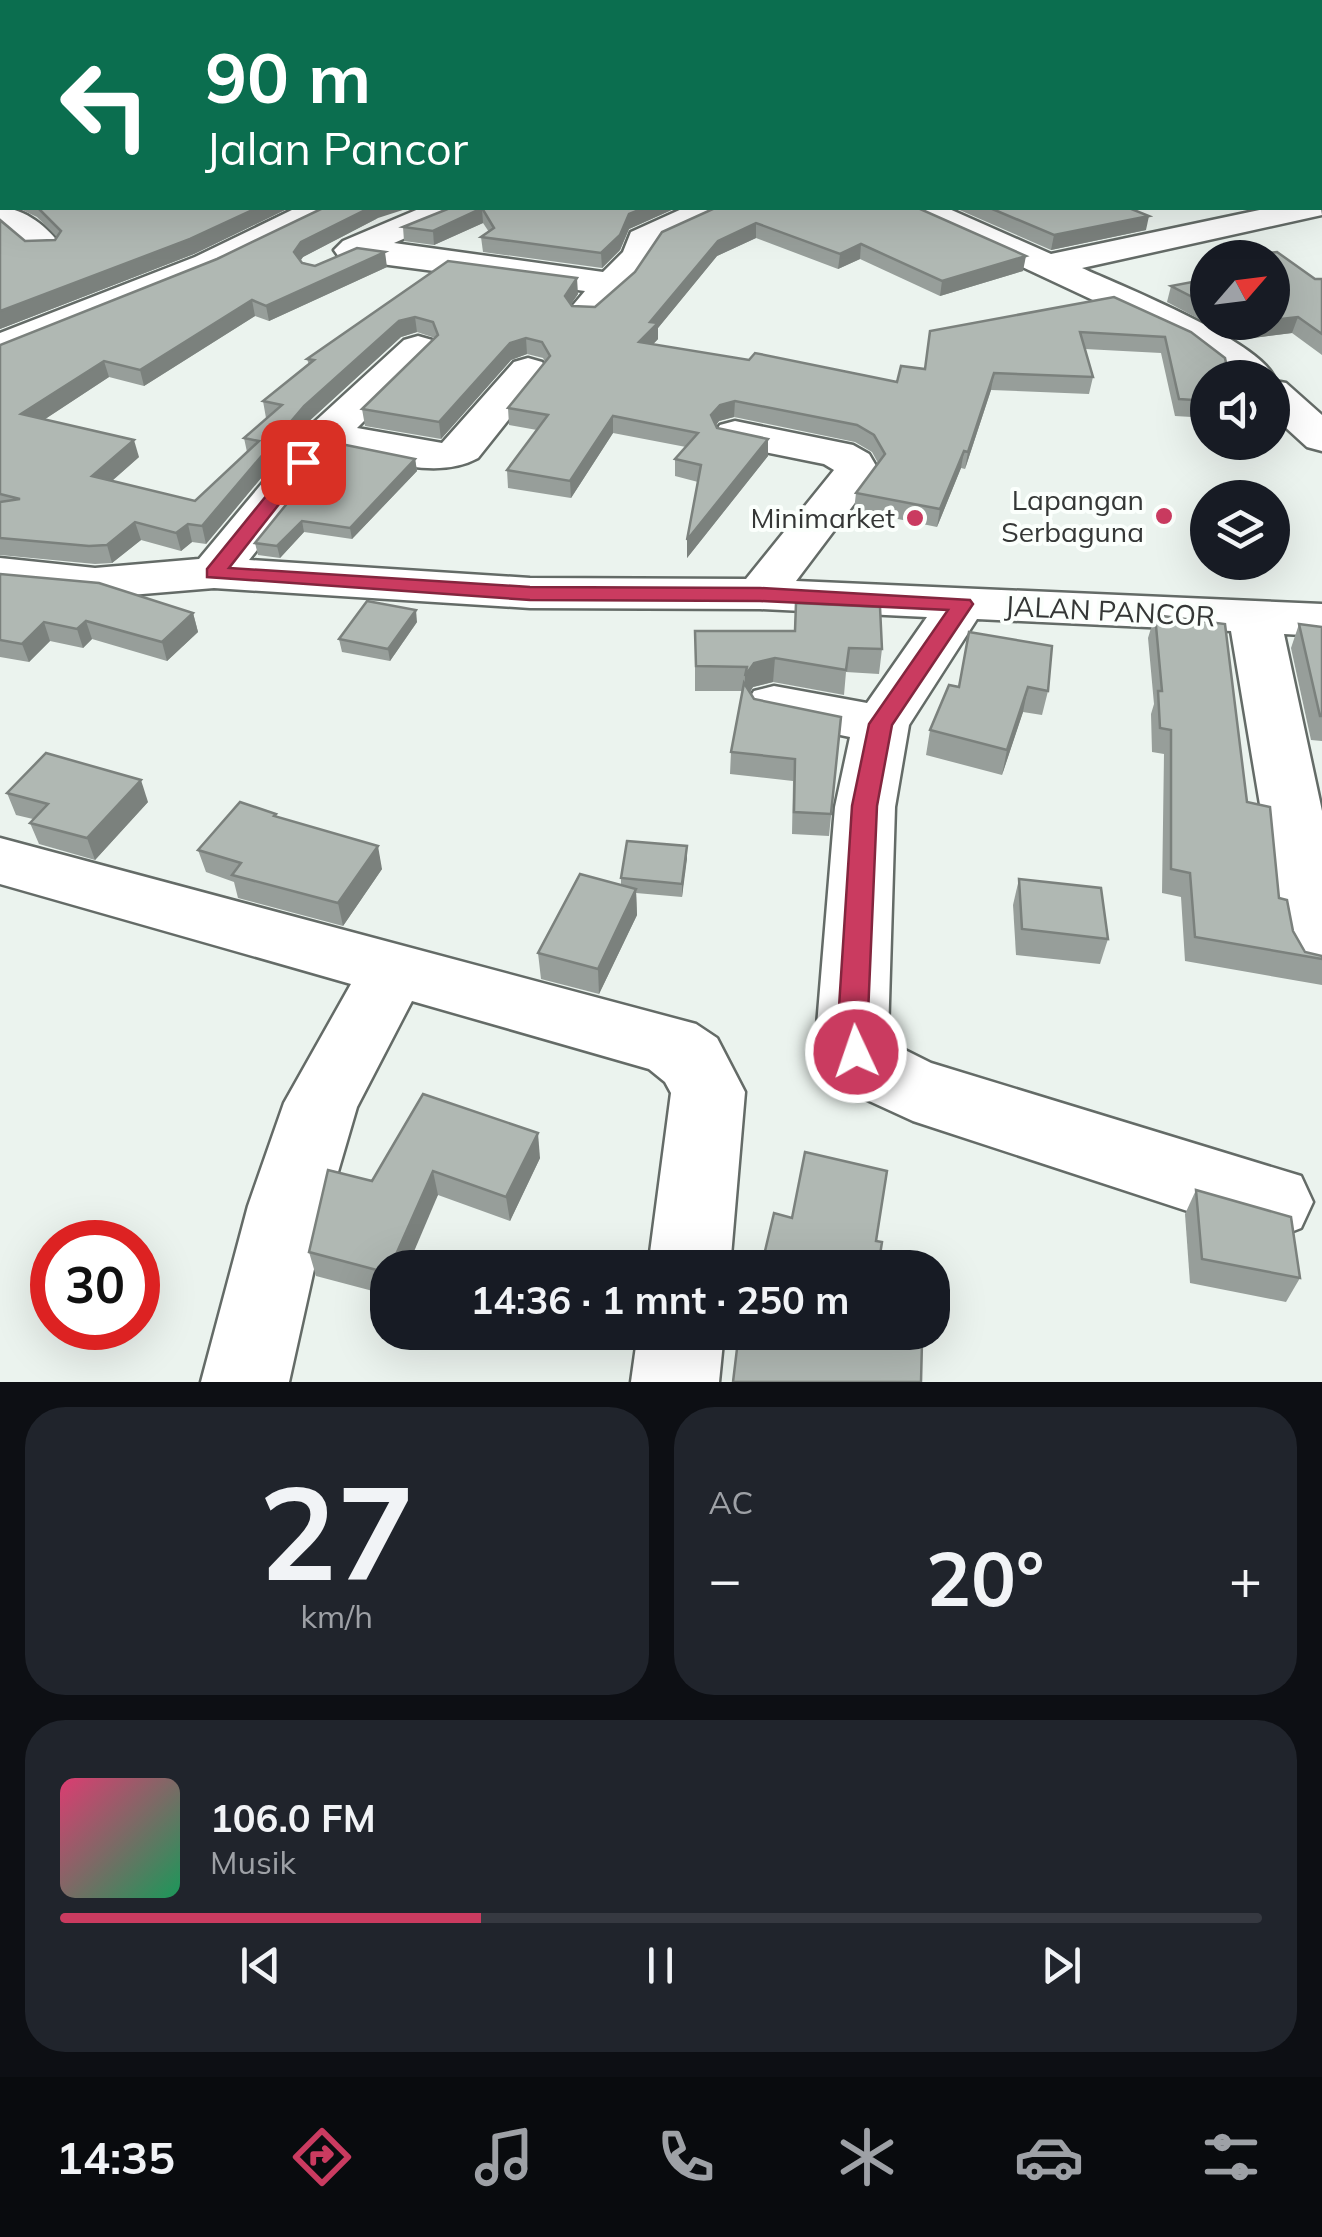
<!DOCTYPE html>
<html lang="id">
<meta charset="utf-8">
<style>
:root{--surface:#171b24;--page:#20242c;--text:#f1f3f6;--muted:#9ea1a6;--line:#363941;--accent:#ca3b60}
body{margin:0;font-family:Mulish,sans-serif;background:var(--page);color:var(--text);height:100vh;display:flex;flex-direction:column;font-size:38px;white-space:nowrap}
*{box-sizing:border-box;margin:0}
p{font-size:32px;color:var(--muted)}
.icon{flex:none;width:55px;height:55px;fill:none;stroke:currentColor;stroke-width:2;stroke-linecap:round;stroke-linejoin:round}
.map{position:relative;height:1382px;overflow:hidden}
.side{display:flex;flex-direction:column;gap:25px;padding:25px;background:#0d0f14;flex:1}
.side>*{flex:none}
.top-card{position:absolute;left:0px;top:0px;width:1322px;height:210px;box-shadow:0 10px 40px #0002;background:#0b6e4f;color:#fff;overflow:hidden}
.needle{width:65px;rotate:62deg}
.buttons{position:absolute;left:1190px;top:240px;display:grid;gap:20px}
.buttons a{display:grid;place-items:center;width:100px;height:100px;border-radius:50%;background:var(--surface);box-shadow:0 10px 40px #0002;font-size:50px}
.speed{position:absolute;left:30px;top:1220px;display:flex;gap:20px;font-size:50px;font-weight:700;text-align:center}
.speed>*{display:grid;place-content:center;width:130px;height:130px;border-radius:50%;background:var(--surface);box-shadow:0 10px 40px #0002;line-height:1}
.speed .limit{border:15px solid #d22;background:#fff;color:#111}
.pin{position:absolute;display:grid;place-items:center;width:85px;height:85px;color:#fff;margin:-42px;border-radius:20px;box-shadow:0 5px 15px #0006}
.me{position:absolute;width:110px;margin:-55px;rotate:357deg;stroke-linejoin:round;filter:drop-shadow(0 0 8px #0008)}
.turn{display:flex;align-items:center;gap:35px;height:210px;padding:0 40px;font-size:45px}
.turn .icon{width:130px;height:130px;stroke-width:2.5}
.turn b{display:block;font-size:70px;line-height:85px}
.big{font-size:75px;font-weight:700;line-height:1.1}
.side .widget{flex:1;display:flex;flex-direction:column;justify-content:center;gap:15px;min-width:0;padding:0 35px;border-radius:40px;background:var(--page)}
.side .dial{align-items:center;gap:0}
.dial b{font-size:130px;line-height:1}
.song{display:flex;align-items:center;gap:30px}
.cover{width:120px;height:120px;border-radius:15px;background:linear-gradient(135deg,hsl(340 70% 55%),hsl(150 70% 35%))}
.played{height:10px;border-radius:5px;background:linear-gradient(90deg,var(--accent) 35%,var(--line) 35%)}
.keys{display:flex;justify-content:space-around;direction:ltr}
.heat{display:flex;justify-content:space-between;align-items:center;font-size:55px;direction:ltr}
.side .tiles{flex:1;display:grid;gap:25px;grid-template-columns:1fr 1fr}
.widget:last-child{grid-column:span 2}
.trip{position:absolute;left:370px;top:1250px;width:580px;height:100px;border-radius:40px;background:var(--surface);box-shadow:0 10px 40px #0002;font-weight:700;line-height:100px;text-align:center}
.tabs{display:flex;height:160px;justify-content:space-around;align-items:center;background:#090b0e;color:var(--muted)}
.tabs .icon{width:70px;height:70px}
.tabs .selected{color:var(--accent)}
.tabs b{font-size:45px;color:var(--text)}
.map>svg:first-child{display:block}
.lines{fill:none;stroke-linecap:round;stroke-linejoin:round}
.minor-casing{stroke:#646b67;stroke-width:5}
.minor{fill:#fff;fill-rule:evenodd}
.wall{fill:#979e9a}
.shaded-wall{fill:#7b817d}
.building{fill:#b0b8b3;stroke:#7b817d;stroke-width:2.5}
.route{fill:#ca3b60;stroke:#83263e;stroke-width:2.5}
.poi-dot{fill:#ca3b60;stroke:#fbfffc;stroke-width:4}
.labels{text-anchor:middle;stroke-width:8;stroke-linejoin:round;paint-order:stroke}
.poi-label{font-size:28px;fill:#353736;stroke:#fbfffc;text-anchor:end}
.street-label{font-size:28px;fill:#353736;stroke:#fbfffc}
</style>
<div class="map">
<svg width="1322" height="1382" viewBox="0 0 1322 1382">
<rect width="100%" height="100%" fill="#ebf3ee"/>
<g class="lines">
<defs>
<g id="minor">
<polygon points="989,0 1022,0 1023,2 991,2"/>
<rect x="1320" y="44" width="2" height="14"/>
<path d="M0,200L2,208C24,208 49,228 61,246L56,253H32L0,226Z"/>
<path d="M1320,201L1322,215L1082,268C1119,285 1270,345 1275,381L1286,383L1322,415V451L1307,447L1272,415V378H1231L1189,345L911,215L906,208H947L1051,254L1269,208H1320Z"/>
<polygon points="296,208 336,208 331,215 219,271 0,359 0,333 195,257"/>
<path d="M421,208H463L458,215L394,243L603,272L623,252L631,232L684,208H725L720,215L659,244C655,261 613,311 598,318C590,322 582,320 574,318L569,310L585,291L351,260L339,257L334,250L343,241Z"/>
<path d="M418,336L432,340L437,348L357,428L442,443L514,362L528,358L542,362L548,370L478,458C436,481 380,459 336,450L249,560L530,578L746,579L834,470L824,464L720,443L714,434L720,425L735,421L853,445L869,454L879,471L796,581L1322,604V636L1284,634L1322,811V980L1295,973L1285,954L1231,631L977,619L909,725L895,807L888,1035L893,1044L931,1063L1301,1176L1313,1202L1301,1228L1273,1239L913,1121L841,1088L816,1038L835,807L850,737L754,717L746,704L754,691L774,686L867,703L927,617L760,609L530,608L214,588L95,598L0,588V558L95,568L199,559L310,426L404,340Z"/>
<polygon points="0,838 696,1024 717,1038 745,1092 730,1268 648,1268 671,1093 665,1082 649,1069 412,1001 357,1107 328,1206 289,1382 201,1382 248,1206 284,1103 351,984 0,884"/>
<polygon points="638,1332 724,1332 719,1382 631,1382"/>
</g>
</defs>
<use href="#minor" class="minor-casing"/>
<use href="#minor" class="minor"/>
</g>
<g class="wall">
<polygon points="2,17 2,200 0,199 0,82 2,81 2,74 0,73 0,18"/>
<polygon points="18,208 289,208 194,254 0,329 0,220 25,241 55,240 57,237 37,217"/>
<polygon points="450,208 676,208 629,229 620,250 602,268 483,252 481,237 489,232 483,223 434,245 404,241 403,227"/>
<polygon points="715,208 1023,271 940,296 860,259 838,269 756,238 717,256 658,328 658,339 653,344 749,360 897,382 925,369 930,331 1191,332 1208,378 1208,418 1175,416 1161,353 1085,349 1093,377 1089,394 991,390 965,469 961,468 937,527 854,510 856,493 878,463 872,452 855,442 734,417 719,421 716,425 717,428 768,439 768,456 687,558 698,482 675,476 675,459 686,447 613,433 571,498 508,488 507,470 537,430 509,425 508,408 545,362 543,358 527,354 511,360 441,439 365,426 362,409 435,338 417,332 401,337 307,423 206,544 192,542 181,551 141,540 112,563 95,564 0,555 0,345 378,218 303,257 300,261 315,266 387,267 269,321 255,316 144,386 109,377 45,419 139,457 112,481 195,501 247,452 244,438 266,418 263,401 309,365 307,359 448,261 578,294 571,304 572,306 595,307"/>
<polygon points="955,208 1129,208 1146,230 1051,250"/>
<polygon points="1204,260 1208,260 1208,322 1272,322 1315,279 1322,279 1322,355 1292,333 1238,340 1167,302 1171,286 1205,280 1200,276"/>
<polygon points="415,459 417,471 352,539 304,532 280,558 258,555 255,543"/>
<polygon points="0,574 193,613 198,632 167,661 92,639 83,648 50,641 29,662 0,657"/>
<polygon points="796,603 882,649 879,674 846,672 844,695 773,682 753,687 750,692 754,699 841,717 829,836 792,834 793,781 730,774 731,752 742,691 695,691 695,631 794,631"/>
<polygon points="1155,615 1247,802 1279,898 1293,931 1305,952 1322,956 1322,985 1185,961 1181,897 1162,893 1164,754 1152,752 1151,714 1154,704 1148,638"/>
<polygon points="417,622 390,661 342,652 339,639"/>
<polygon points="1299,624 1322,627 1322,741 1311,740 1291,648"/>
<polygon points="969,632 1048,691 1042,715 1023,712 1002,775 926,755 930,730 959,687"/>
<polygon points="7,793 148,802 95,860 39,844 30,823 33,819 16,815"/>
<polygon points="277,817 382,869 343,926 238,898 234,882 206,872 198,850"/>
<polygon points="687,846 682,897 636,893 637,915 599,994 541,979 538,953 621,885 621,878"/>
<polygon points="1019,879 1108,939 1100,964 1016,955 1013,905"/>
<polygon points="423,1094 540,1158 510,1221 438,1195 388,1268 388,1295 316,1276 309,1252 372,1181"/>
<polygon points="1196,1190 1300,1278 1286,1302 1190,1283 1185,1214"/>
</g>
<g class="shaded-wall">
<polygon points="687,0 754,0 754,2 680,2 680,1"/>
<polygon points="257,208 289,208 194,254 0,329 0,311"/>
<polygon points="369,208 409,208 378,218 303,257 296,267 294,252 301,242"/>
<polygon points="482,208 483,223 434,245 433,231"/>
<polygon points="644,208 676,208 629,229 620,250 602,268 601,253 629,214"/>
<polygon points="1149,216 1146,230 1051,250 1054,235"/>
<polygon points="756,223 756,238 717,256 658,328 658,339 640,358 639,342 650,322 718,241"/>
<polygon points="861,244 860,259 838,269 840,254"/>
<polygon points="385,252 387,267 269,321 266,306"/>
<polygon points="1026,256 1023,271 940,296 942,281"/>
<polygon points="577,278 578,294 566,312 565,296"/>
<polygon points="252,300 255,316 144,386 140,370"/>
<polygon points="415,317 417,332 401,337 307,423 206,544 202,526 304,406 399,321"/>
<polygon points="1298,317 1292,333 1238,340 1243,323 1272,322 1272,320"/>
<polygon points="526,338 527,354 511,360 441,439 439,422 510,343"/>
<polygon points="104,361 109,377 27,431 21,414"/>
<polygon points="994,373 991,390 965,469 968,452"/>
<polygon points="735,401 734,417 719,421 711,432 711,415 720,405"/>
<polygon points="613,416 613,433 571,498 570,481"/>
<polygon points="768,439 768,456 687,558 687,540"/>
<polygon points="134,440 139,457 97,494 92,476"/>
<polygon points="964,451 961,468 937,527 940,509"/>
<polygon points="415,459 417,471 352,539 350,528"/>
<polygon points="302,521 304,532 280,558 277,546"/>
<polygon points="135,522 141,540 112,563 107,545"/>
<polygon points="188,524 192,542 181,551 176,533"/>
<polygon points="416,610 417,622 390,661 388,649"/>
<polygon points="193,613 198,632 167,661 162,642"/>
<polygon points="86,621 92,639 83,648 77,629"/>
<polygon points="44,622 50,641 29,662 22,644"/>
<polygon points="775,658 773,682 753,687 744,701 745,676 754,663"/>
<polygon points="1028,687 1023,712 1002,775 1007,750"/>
<polygon points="141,780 148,802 95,860 87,838"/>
<polygon points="378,846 382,869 343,926 338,903"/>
<polygon points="687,846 687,859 682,897 682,884"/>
<polygon points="636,889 637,915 599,994 598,969"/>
<polygon points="538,1133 540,1158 510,1221 506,1197"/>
<polygon points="433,1171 438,1195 407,1268 390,1268"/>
</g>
<g class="building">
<polygon points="0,0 687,0 680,1 685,2 2,2 2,16 2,0"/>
<polygon points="2,17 2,188 0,187 0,82 2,81 2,65 0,63 0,18"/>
<polygon points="38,208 257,208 190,239 0,311 0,220 25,241 55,240 61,231"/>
<polygon points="323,208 369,208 301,242 294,252 302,263 315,266 357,248 385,252 266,306 252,300 140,370 104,361 21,414 134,440 92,476 195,501 259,441 244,438 282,405 263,401 314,360 307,359 448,261 577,278 565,296 572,306 595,307 635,272 662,232 715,208 918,208 1026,256 942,281 861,244 840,254 756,223 718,241 650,322 658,323 639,342 749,360 755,353 897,382 901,366 925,369 930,331 1114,297 1191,332 1225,358 1229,378 1208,378 1208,401 1179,399 1165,337 1080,332 1093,377 994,373 968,452 964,451 940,509 856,493 885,454 874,435 857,425 735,401 720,405 711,415 717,428 768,439 687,540 701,465 675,459 698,433 613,416 570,481 507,470 548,415 508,408 550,356 542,342 526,338 510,343 439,422 362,409 438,335 433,322 415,317 399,321 304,406 202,526 188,524 176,533 135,522 107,545 89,546 0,538 0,502 20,499 0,494 0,345 217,259"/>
<polygon points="450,208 644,208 629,214 620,235 601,253 481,237 494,228 482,208 433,231 403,227"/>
<polygon points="990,208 1129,208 1149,216 1054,235"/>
<polygon points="1277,252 1315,279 1322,279 1322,334 1298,317 1272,320 1272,258 1229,258"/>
<polygon points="1208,279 1208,305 1171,286"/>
<polygon points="336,443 415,459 350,528 302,521 277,546 255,543"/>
<polygon points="0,574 99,583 193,613 162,642 86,621 77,629 44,622 22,644 0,640"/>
<polygon points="367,601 416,610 388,649 339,639"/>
<polygon points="796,603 880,607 882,649 849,648 846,670 775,658 754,663 745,676 747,667 696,666 695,631 795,631"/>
<polygon points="1155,615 1225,624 1247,802 1270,807 1279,898 1287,900 1293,931 1305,952 1322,956 1322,959 1195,937 1190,873 1171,869 1171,730 1160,728 1158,691 1162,691"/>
<polygon points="1299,624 1322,627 1322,716 1320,716"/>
<polygon points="969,632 1052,646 1048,691 1028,687 1007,750 930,730 949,685 959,687"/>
<polygon points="744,683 754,699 841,717 831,814 794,812 795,759 731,752"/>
<polygon points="46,753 141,780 87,838 30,823 48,804 7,793"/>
<polygon points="240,802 276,814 274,816 378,846 338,903 232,875 241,863 198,850"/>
<polygon points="627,841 687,846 682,884 621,878"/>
<polygon points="580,874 636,889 598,969 538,953"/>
<polygon points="1019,879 1101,888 1108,939 1022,929"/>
<polygon points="423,1094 538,1133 506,1197 433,1171 390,1268 388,1268 388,1273 309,1252 328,1170 372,1181"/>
<polygon points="805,1152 887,1171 876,1241 882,1242 878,1268 761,1268 774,1213 792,1218"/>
<polygon points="1196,1190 1291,1217 1300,1278 1202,1259"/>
<polygon points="739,1332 868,1332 922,1342 921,1382 733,1382"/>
</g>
<polygon class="route" points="303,457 312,462 229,568 530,587 760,588 970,600 973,604 892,725 877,806 867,1038 871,1052 867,1061 856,1065 845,1061 837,1038 852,806 869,724 948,610 760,601 530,600 207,577 207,569 296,459"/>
<g class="poi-dot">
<circle cx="1164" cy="516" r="10"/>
<circle cx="915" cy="518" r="10"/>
</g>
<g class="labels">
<g class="poi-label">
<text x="1144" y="510">Lapangan<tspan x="1144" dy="32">Serbaguna</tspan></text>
<text x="895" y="528">Minimarket</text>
</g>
<g class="street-label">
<text transform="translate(1110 611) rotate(3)" y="10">JALAN PANCOR</text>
</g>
</g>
</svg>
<div class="buttons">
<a><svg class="needle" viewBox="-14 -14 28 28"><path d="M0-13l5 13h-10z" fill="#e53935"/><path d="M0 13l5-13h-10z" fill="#9ea1a6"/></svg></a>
<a><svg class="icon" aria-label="sound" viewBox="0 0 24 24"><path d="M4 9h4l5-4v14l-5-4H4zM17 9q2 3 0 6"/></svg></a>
<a><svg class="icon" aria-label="layers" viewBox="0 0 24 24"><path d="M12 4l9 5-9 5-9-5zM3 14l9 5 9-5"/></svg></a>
</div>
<div class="speed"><div class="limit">30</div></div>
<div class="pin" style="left:303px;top:462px;background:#d93025"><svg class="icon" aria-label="arrive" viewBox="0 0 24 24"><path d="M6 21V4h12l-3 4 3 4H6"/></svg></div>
<svg class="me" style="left:856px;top:1052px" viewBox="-20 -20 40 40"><circle r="17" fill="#ca3b60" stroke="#fff" stroke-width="3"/><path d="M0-11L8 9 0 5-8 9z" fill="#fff"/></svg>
<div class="trip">14:36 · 1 mnt · 250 m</div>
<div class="top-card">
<div class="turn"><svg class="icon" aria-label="left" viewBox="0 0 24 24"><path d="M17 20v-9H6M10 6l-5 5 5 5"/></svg><div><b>90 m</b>Jalan Pancor</div></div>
</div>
</div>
<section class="side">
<div class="tiles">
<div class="widget dial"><b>27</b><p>km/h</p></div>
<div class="widget"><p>AC</p>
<div class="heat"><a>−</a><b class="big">20°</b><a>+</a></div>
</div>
<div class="widget">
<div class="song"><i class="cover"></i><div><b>106.0 FM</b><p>Musik</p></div></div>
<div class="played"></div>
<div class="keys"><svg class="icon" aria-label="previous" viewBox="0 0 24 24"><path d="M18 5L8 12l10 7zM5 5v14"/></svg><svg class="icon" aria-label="pause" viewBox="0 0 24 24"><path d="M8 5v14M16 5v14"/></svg><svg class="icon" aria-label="next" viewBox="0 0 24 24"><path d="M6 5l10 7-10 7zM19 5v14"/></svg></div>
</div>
</div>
</section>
<nav class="tabs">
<b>14:35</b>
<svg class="icon selected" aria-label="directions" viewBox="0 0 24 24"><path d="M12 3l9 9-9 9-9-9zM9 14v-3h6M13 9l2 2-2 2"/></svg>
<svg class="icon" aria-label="music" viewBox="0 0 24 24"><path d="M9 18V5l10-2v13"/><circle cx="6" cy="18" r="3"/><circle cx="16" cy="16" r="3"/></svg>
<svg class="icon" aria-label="phone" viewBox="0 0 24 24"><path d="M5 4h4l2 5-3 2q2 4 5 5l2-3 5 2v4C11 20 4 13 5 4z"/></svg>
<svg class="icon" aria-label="climate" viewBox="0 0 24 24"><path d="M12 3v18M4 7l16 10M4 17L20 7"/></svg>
<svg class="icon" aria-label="car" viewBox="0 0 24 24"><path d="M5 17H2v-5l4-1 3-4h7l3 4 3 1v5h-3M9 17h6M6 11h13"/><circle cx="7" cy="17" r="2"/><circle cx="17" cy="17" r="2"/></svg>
<svg class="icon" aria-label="filters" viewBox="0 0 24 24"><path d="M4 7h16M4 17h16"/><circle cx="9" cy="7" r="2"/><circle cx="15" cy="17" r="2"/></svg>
</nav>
